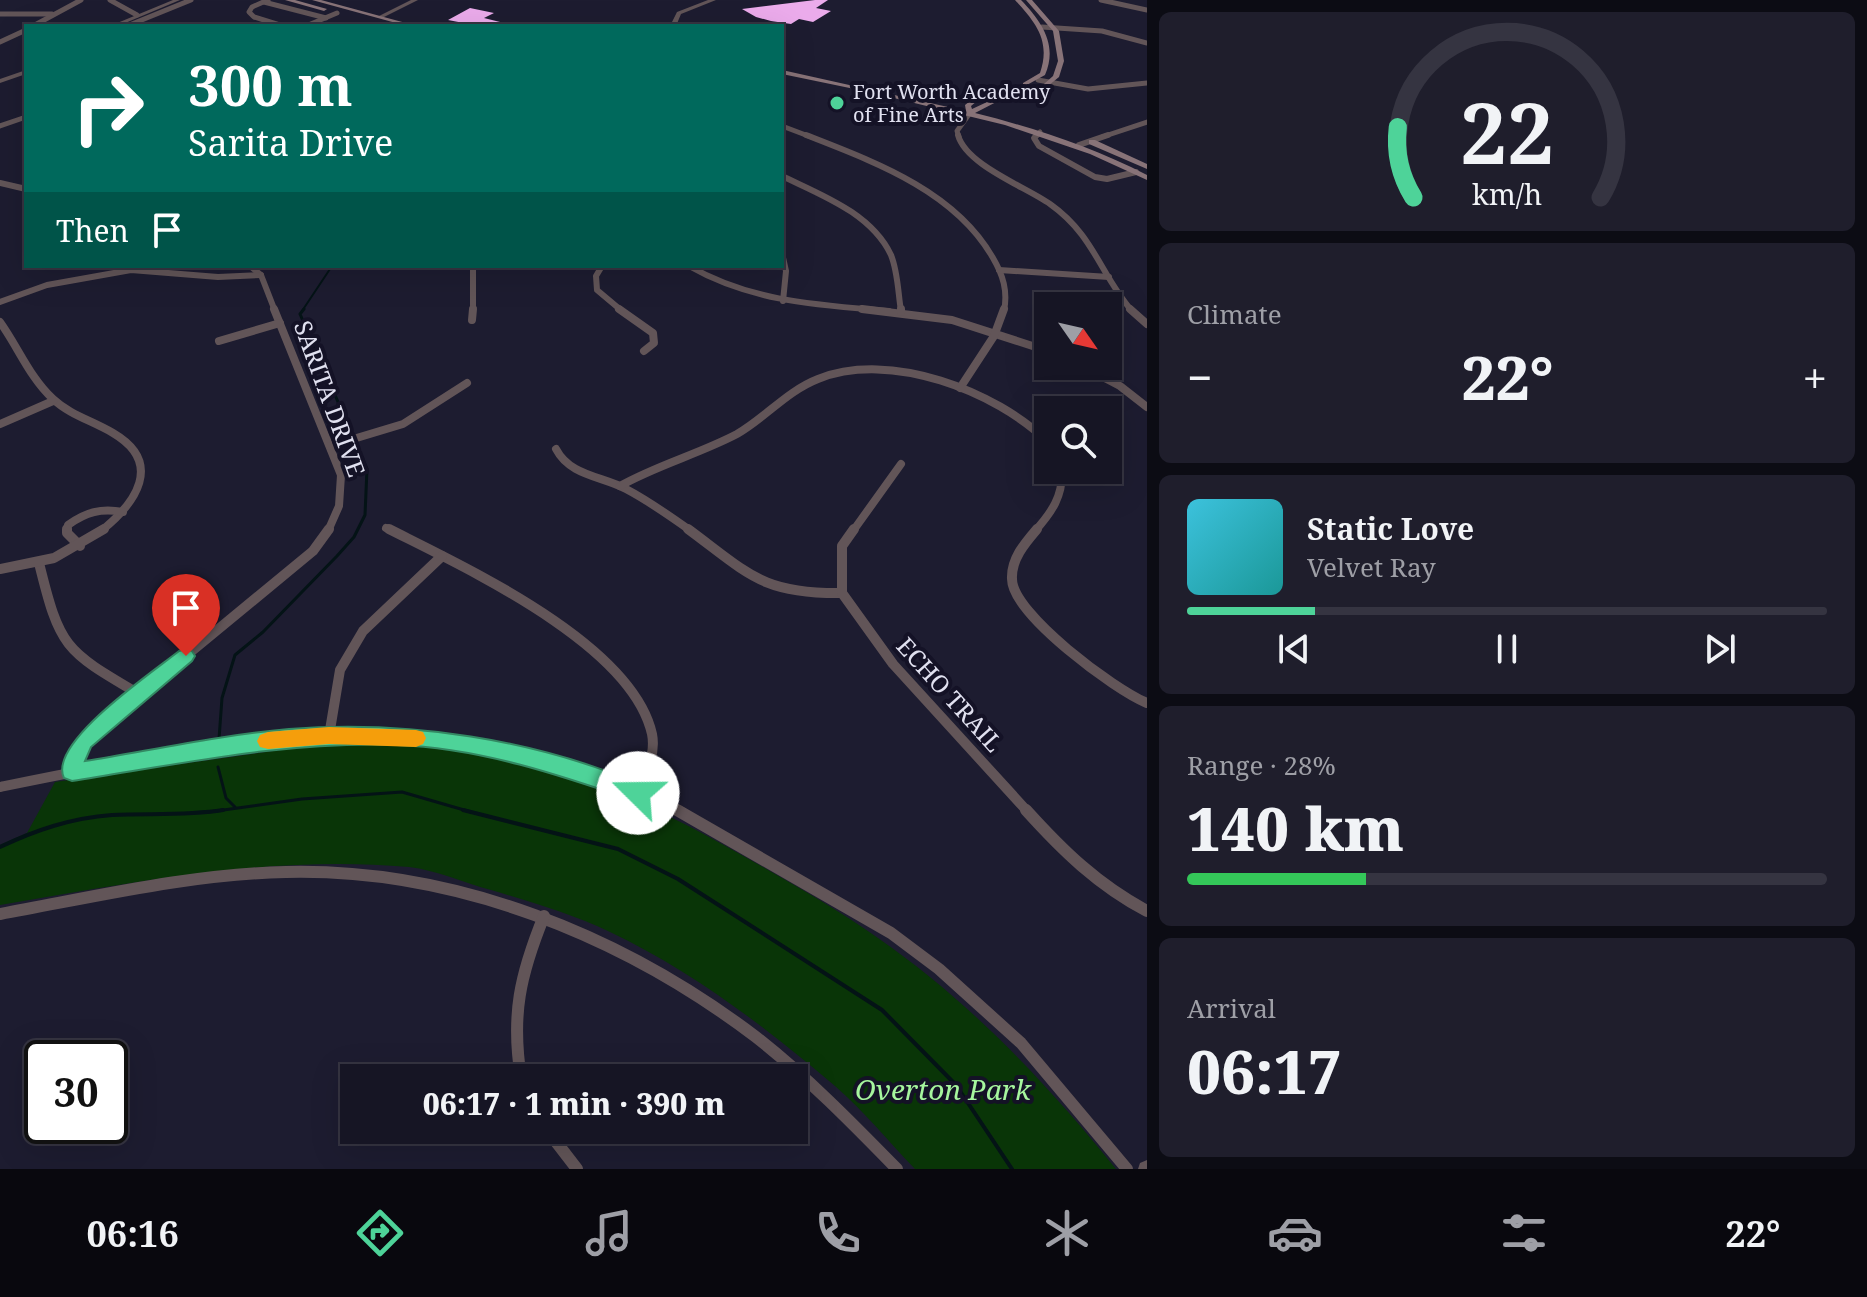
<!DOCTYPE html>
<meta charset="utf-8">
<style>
:root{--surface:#161524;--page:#1f1e2c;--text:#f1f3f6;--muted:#9e9fa6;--line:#353441;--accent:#4ed399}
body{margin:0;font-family:"Noto Serif",serif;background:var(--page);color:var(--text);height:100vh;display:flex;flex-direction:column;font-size:30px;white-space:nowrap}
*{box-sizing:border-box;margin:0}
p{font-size:26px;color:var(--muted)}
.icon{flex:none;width:44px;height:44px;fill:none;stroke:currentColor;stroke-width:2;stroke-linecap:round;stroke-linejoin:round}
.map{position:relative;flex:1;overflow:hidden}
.sheet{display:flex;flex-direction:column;gap:12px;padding:12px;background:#0c0c14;width:720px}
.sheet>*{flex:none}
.guide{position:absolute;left:24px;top:24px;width:760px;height:244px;border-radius:0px;box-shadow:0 8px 32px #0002,0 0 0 2px var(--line);background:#00695c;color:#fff;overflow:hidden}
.needle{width:52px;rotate:124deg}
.buttons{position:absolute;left:1034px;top:292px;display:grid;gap:16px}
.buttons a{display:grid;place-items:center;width:88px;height:88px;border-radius:0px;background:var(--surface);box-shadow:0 8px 32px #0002,0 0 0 2px var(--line);font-size:40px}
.speed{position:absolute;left:24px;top:1040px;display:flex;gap:16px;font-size:40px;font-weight:700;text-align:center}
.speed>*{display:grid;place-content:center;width:104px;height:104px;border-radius:50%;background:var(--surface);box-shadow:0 8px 32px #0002,0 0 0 2px var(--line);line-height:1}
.speed .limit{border:4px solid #111;border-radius:12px;background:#fff;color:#111}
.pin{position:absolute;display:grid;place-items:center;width:68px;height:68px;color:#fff;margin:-82px -34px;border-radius:50% 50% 50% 0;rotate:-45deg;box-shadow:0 0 8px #0007}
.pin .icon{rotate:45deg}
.me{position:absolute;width:88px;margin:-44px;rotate:292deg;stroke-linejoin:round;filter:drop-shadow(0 0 6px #0008)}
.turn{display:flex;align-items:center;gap:28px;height:168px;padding:0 32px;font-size:36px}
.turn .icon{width:104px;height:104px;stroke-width:2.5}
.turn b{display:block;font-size:56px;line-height:68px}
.then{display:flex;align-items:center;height:76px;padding:0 32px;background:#0003;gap:16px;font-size:30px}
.big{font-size:60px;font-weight:800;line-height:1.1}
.sheet .widget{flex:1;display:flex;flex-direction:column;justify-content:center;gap:12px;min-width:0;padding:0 28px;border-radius:12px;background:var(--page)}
.sheet .dial{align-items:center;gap:0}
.dial svg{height:208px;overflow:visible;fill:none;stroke:var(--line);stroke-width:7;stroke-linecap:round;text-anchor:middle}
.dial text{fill:var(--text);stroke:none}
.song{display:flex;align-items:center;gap:24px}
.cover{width:96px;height:96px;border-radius:12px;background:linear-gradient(135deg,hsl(190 70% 55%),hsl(180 70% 35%))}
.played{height:8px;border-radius:4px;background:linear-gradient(90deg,var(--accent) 20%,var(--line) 20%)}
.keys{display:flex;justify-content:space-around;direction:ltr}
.heat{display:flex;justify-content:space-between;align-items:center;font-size:44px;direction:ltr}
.charge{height:12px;border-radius:6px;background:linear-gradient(90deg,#34c759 28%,var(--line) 0)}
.trip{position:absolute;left:340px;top:1064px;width:468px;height:80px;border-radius:0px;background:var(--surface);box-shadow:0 8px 32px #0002,0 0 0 2px var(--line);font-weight:800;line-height:80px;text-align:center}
.tabs{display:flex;height:128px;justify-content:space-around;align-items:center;background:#09080e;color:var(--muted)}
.tabs .icon{width:56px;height:56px}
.tabs .selected{color:var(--accent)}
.tabs b{font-size:36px;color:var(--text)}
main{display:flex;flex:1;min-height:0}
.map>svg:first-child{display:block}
.green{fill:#093507}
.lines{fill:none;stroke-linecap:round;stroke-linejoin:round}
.stream-far2{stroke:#041316;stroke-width:2}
.stream-far1{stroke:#041316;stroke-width:3}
.stream{stroke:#041316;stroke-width:4}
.building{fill:#ebabeb}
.minor-far4{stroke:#625558;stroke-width:5}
.minor-far3{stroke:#625558;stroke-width:6}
.minor-far2{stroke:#625558;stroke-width:8}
.minor-far1{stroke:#625558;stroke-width:10}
.minor{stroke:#625558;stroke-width:12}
.tertiary{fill:#625558;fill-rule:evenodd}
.secondary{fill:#887378;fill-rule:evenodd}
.route{fill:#4ed399;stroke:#338963;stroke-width:2}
.slow{fill:#f59e0b}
.poi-dot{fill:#4ed399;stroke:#141226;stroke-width:3}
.labels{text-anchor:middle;stroke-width:8;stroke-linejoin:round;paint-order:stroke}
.far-poi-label{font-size:20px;fill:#e1e1f0;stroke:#141226;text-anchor:start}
.street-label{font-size:24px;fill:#e1e1f0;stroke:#141226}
.near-park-label{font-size:28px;font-style:italic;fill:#a6f69e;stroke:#141226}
</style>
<main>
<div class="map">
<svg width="1147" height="1169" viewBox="0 0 1147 1169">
<rect width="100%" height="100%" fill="#1d1c30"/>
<path class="green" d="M329,743C375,743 422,743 468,750C572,766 664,810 754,862C796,886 838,910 878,938C969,1001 1047,1083 1116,1169H915C889,1142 864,1111 835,1086C767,1028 692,971 610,932C572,914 531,902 491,890C465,883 436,870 409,867C270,855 136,882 0,905V845L27,833L55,782Z"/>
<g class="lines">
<polyline class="stream-far2" points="302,311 332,266"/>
<g class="stream-far1">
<polyline points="219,739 222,698 235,655 263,632 337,556 354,537 365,515 367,469 300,314 304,309"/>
<polyline points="218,767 226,798 235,807"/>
<polyline points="209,812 302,799 402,792 471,812"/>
</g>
<g class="stream">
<polyline points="463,810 618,849 678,879 882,1010 956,1085 1012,1169"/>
<path d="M0,847C36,830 71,818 112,815C149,813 185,816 223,810"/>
</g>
</g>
<g class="building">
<polygon points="815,0 828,0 816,8 831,11 813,22 799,19 791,24 771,21 756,17 742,9"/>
<polygon points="470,8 494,13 484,18 500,22 500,26 479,26 448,20"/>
</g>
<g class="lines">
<g class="minor-far4">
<polyline points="110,0 137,15"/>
<polyline points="268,0 252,7 249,12 254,17 283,26"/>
<polyline points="1101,0 1147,10"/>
<polyline points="264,2 326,18"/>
<polyline points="0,14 52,14"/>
<polyline points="33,26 81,0"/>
<polyline points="127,26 191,0"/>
<polyline points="306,26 337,13"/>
<polyline points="1042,27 1102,31 1147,43"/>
<polyline points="0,42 26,30"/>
<polyline points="1038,80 1088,89 1147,83"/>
<polyline points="0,126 26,117"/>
<polyline points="782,126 811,137"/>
<polyline points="959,137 957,131 970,113"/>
<polyline points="1035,137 1040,132"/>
<polyline points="1102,137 1147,122"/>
</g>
<g class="minor-far3">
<path d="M806,135C875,162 955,191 993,258C1003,275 1008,291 1004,311"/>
<path d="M958,135C966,165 1026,187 1050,204C1094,235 1100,274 1132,311"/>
<polyline points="1037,135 1034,138 1039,146 1095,177 1107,179 1136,172"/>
<polyline points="1079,145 1108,135"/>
<path d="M782,176C821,195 871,213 891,255C898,272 898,293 901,311"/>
<polyline points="0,183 26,189"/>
<polyline points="782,253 786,271 783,301"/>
<polyline points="250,266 261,275 275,311"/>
<polyline points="602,266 596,276 597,290 622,311"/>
<path d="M689,266C752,302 818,305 889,311"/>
<polyline points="999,270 1109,277"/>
<polyline points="0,302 47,285 131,270 218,277 261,275"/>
<polyline points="473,311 473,266"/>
</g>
<g class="minor-far2">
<polyline points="274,309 341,475 339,506 328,531"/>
<polyline points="619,309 653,333 654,343 644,351"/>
<polyline points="862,309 952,320 1048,351"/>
<polyline points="901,309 901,312"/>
<polyline points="1130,309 1147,324"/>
<polyline points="472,320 473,309"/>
<path d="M0,322C18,347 30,378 53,399C70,415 93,421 113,433C164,463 136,503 101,531"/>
<polyline points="219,341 280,323"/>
<polyline points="1082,366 1120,386 1147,407"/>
<polyline points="960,388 994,336 1004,309"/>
<polyline points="0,424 53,401"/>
<polyline points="330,446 403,424 467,383"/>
<path d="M556,449C570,476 602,476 626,489C649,501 670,516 691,531"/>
<path d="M620,486C657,465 699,454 737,434C765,418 787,391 818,379C890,350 996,391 1048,442"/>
<polyline points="386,528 393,531"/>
<path d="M67,531L68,525C86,512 101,508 123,512"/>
<polyline points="853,531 901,464"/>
<path d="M1035,531C1052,512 1063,496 1062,470"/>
</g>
<g class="minor-far1">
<polyline points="67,529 67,533 80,546"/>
<path d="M389,529C466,568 632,644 652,734C656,754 646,776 638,793"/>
<path d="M688,529C749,574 762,594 842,593"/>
<polyline points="854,529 842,546 842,593 893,664 1028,812"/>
<path d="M1037,529C1025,543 1011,559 1012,579C1012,614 1115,690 1147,703"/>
<path d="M39,563C60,648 64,650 139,694"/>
<polyline points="0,569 54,558 104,529"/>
<polyline points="329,736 340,670 363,631 442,556"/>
<polyline points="72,772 79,748 90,735 313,551 329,529"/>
<path d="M0,787C127,761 267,732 396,736C496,739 592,773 682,812"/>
</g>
<g class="minor">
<polyline points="677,810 891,933 939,969 1021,1043 1127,1169"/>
<path d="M1026,810C1063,851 1098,885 1147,911"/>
<path d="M0,914C94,897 190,874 286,872C456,868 623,936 756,1037C807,1077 852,1123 897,1169"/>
<path d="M521,1078C511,1015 520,975 544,916"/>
<polyline points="547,1130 577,1169"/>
</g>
<g class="tertiary">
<polygon points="173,0 180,0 118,26 110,26"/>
<polygon points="411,0 418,0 382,18 377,17"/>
<polygon points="708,0 716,0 681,14 676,26 670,26 677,12"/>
<polygon points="26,70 26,74 0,83 0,79"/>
<polygon points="1147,1160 1147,1169 1138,1169 1140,1163"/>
</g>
<g class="secondary">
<polygon points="285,0 295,0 327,9 324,11"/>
<polygon points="312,0 321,0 417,26 407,26"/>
<path d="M1015,0H1021C1042,22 1058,45 1045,75L1025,86L1023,85V83L1040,73C1051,41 1036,23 1015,0Z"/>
<path d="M1026,0H1032L1059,31L1064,61L1059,77L1048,86L1004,98L975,113C1035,128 1092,147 1147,175V180L1090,154L1005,125L869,92L782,74V70L966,111L965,105L979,94L1007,86L1010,88L983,96L971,106L972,109L1000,96L1044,84L1053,76L1058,61L1053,31Z"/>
<polygon points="1089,140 1095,140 1147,164 1147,169 1089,144"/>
</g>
</g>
<path class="route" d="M186,649L192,651L195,656L192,661L91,747L85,761C152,750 221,735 289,729C410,720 534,739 645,786L649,793L645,799L638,802C560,775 480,748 397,745C287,741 180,764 72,781L64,778C47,743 153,672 179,651Z"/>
<polygon class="slow" points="329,727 416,730 423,732 426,738 423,744 416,747 329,744 268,749 260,747 257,741 260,735 268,732"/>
<circle class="poi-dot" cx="837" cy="103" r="8"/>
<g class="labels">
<g class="far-poi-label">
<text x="853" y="99">Fort Worth Academy<tspan x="853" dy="23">of Fine Arts</tspan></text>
</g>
<g class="street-label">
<text transform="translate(329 399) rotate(70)" y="8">SARITA DRIVE</text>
<text transform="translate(949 695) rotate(48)" y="8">ECHO TRAIL</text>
</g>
<g class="near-park-label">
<text x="943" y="1100">Overton Park</text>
</g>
</g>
</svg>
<div class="buttons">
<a><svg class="needle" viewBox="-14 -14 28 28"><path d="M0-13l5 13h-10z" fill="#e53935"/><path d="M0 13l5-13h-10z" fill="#9e9fa6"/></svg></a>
<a><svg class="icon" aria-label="search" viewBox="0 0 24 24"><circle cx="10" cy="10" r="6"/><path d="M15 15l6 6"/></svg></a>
</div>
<div class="speed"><div class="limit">30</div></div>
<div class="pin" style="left:186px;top:656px;background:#d93025"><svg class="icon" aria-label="arrive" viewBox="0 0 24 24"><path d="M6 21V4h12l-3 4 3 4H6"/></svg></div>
<svg class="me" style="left:638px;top:793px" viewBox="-20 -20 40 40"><circle r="19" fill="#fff"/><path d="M0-13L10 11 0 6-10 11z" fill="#4ed399"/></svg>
<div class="trip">06:17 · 1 min · 390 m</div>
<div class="guide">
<div class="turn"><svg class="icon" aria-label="right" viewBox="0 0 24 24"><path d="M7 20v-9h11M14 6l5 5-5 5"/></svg><div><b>300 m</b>Sarita Drive</div></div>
<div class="then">Then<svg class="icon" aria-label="arrive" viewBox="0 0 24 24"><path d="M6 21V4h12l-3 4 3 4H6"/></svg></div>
</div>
</div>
<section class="sheet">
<div class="widget dial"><svg viewBox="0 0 100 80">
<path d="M14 69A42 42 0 1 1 86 69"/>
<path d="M14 69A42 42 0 0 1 8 42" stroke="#4ed399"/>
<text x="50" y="56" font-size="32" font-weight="700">22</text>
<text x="50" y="72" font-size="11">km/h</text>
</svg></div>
<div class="widget"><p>Climate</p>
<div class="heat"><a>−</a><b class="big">22°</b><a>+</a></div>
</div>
<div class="widget">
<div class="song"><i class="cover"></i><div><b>Static Love</b><p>Velvet Ray</p></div></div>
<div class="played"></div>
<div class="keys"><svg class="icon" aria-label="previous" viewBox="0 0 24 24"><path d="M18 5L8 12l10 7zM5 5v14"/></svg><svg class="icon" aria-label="pause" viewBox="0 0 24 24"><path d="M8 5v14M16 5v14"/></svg><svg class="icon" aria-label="next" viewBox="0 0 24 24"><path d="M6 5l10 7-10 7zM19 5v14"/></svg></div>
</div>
<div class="widget"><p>Range · 28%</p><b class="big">140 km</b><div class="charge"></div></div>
<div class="widget"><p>Arrival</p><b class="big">06:17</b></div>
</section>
</main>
<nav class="tabs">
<b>06:16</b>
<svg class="icon selected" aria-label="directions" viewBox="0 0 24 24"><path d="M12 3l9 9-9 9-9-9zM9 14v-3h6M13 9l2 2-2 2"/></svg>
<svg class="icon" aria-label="music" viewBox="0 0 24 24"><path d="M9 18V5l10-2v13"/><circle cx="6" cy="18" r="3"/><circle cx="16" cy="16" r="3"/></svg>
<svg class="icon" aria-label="phone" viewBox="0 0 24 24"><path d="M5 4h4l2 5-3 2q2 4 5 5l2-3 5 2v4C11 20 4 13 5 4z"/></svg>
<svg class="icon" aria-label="climate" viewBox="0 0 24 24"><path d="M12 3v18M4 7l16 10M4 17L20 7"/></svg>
<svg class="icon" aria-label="car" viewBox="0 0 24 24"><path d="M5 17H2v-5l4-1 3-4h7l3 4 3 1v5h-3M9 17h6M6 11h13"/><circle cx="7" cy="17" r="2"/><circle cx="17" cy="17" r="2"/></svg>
<svg class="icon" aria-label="filters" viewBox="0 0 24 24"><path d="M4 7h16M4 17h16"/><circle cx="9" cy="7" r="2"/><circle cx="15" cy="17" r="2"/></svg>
<b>22°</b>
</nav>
